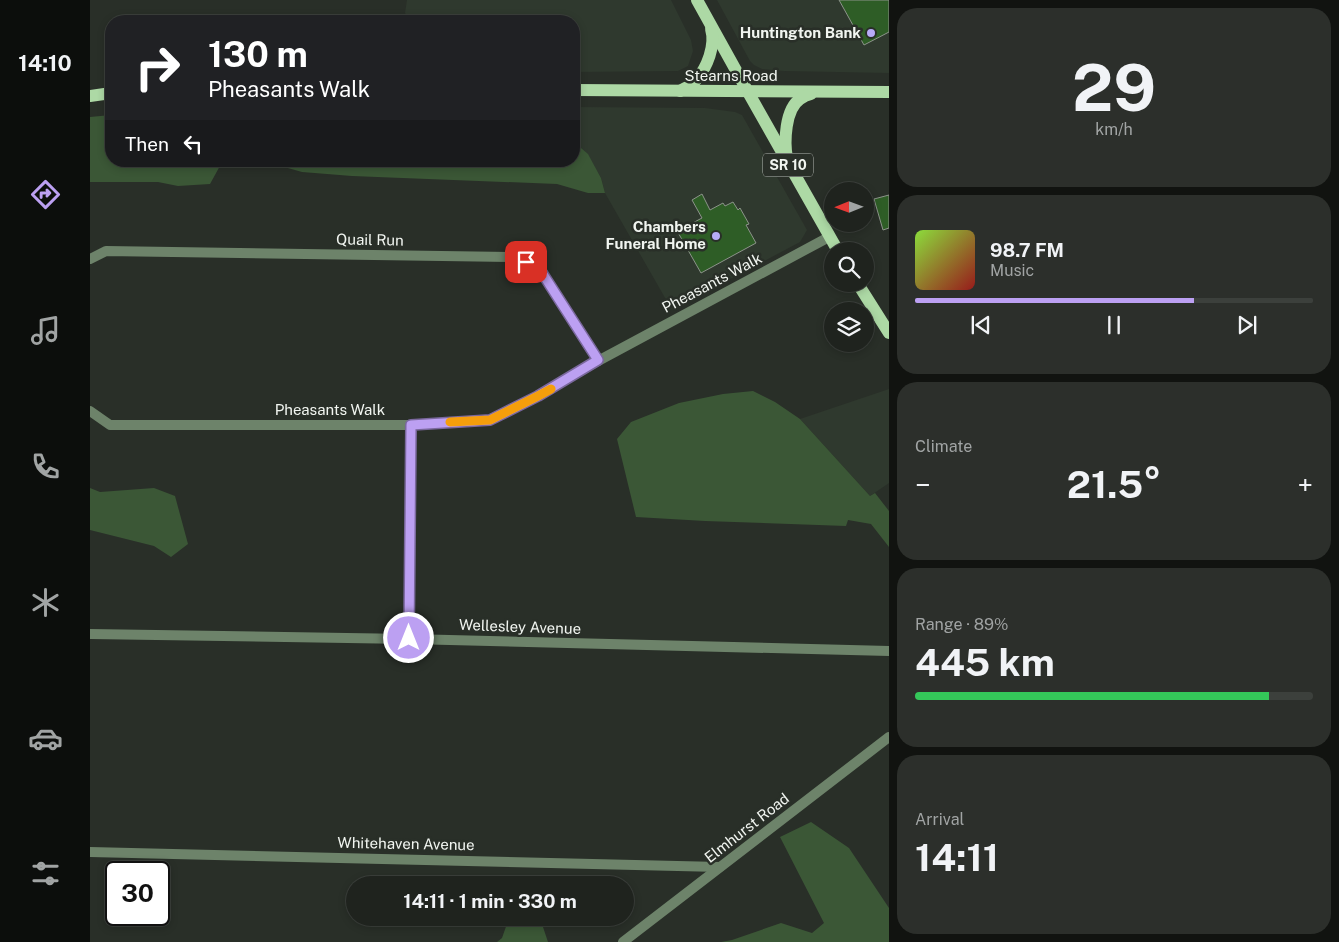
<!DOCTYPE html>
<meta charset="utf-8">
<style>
:root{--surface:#1f231e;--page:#2c2f2b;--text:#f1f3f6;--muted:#a1a4a4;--line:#3c403c;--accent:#bca0f2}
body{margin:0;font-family:"Public Sans",sans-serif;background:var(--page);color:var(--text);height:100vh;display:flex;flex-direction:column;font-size:19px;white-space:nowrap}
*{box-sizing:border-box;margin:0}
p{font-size:16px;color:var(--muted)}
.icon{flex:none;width:28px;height:28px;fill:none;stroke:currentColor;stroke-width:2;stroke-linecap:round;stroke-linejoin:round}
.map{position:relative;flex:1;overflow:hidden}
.drawer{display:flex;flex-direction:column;gap:8px;padding:8px;background:#111310;width:450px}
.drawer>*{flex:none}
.top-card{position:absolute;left:15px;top:15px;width:475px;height:152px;border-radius:20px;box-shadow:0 2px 8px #0003,0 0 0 1px var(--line);background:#202124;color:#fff;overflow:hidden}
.needle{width:32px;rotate:269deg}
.controls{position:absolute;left:734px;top:182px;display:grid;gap:10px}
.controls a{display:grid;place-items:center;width:50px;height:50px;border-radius:50%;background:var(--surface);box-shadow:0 2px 8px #0003,0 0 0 1px var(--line);font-size:25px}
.speed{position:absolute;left:15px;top:861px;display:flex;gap:10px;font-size:25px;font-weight:700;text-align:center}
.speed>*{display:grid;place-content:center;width:65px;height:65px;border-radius:50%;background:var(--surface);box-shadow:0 2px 8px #0003,0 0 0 1px var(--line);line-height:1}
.speed .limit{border:2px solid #111;border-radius:8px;background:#fff;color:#111}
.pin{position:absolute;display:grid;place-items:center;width:42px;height:42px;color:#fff;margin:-21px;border-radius:10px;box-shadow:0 2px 8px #0006}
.me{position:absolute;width:55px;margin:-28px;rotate:0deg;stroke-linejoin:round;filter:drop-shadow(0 0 4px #0008)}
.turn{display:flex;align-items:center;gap:18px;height:105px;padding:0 20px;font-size:22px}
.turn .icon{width:65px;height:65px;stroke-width:2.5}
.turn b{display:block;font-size:35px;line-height:42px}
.then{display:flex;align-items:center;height:48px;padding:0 20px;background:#0003;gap:10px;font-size:19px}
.big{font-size:38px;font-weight:700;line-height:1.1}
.drawer .tile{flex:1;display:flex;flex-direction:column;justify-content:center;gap:8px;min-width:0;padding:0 18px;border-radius:20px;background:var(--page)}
.drawer .dial{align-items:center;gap:0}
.dial b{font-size:65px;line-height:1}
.song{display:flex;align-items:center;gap:15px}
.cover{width:60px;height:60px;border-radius:8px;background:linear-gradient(135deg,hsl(90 70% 55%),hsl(0 70% 35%))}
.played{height:5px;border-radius:2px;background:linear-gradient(90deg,var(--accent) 70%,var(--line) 70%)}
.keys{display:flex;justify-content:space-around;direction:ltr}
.heat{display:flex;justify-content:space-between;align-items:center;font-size:28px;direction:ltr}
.charge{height:8px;border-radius:4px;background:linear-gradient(90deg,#34c759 89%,var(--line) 0)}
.trip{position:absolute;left:256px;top:876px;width:288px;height:50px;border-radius:25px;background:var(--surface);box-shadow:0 2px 8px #0003,0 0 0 1px var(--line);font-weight:700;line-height:50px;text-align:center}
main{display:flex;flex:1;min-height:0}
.menu{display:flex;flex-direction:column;width:90px;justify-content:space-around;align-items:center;background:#0c0e0c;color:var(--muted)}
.menu .icon{width:35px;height:35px}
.menu .on{color:var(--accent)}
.menu b{font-size:22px;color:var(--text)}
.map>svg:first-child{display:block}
.built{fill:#2f392e}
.green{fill:#3b5736}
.building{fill:#2e5d26;stroke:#8c938a}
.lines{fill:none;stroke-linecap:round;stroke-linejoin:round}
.minor{stroke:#6d836a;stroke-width:10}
.primary{stroke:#add9a5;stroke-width:12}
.route-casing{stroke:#7a689d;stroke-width:12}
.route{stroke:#bca0f2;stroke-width:9}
.slow{stroke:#f59e0b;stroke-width:9}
.poi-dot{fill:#b7abf8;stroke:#292f28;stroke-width:2}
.labels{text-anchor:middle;stroke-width:5;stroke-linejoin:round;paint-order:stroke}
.shield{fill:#292f28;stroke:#b5bab4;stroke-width:1}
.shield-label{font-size:14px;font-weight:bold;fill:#f1f5f0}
.poi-label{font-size:15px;font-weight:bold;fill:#f1f5f0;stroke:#292f28;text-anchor:end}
.street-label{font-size:15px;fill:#f1f5f0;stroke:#292f28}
</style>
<main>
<nav class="menu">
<b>14:10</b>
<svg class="icon on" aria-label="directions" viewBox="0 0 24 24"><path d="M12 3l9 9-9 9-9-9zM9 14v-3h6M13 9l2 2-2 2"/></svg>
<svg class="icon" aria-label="music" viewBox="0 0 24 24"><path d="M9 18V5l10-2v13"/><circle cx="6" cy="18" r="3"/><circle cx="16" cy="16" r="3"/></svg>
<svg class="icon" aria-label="phone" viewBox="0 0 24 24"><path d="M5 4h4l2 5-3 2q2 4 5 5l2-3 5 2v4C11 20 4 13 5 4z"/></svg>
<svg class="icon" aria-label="climate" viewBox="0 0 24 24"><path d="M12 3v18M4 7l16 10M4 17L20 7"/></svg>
<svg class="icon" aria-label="car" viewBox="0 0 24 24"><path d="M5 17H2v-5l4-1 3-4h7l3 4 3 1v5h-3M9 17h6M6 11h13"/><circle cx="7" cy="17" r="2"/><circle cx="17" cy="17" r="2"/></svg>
<svg class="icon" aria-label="filters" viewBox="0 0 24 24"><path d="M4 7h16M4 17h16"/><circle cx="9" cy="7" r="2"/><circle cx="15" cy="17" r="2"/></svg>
</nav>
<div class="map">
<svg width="799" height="942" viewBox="0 0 799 942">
<rect width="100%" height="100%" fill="#292f28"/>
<g class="built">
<polygon points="317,0 581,0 601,40 603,51 598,66 588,71 484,72 484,21 320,21 315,13"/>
<polygon points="627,0 799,0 799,73 694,71 672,69 664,65 660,61"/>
<polygon points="484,107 615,108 645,112 652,115 717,230 710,242 582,310 515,193 511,178 498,155 484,142"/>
<polygon points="799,389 799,483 780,496 710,419"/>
</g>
<g class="green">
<polygon points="21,115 21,161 146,161 131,164 120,184 88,186 68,182 0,182 0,117"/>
<polygon points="484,142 498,154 511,178 515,193 498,193 467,184 262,176 212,172 173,161 484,161"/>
<polygon points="663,391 685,402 710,419 780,496 785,493 799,511 799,547 781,524 758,520 756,526 615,521 546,517 527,439 541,422 589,403 633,394"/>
<polygon points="0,488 10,492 64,488 85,496 98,544 81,557 64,546 0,530"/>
<polygon points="721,822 759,848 799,908 799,942 631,942 642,940 691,923 722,933 734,923 690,837"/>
<polygon points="419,918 450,918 458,942 407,942 412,938"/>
</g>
<g class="building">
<polygon points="749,0 799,0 799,32 774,45"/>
<polygon points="612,194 620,210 633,203 635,206 643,202 648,210 650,208 659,224 656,225 666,243 611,273 586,229 596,224 597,226 612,218 602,200"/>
<polygon points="799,195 799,228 793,230 784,199"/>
</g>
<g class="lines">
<g class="minor">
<polyline points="0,259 16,251 424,257 449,268 508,361"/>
<polyline points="0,411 20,425 321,425 399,420 448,396 508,361 739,237"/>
<polyline points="0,634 319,639 799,651"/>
<polyline points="319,639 321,425"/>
<polyline points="0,852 630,867"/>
<polyline points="533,942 799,737"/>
</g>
<g class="primary">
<polyline points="607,0 658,92 748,251"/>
<polyline points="484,90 799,92"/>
<path d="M590,91C595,88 603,85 606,80C617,68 626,45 621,29"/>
<polyline points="0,96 21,93"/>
<path d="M697,158C694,142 695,109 710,99C713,97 717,95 721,94"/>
<polyline points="768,284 799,333"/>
</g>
</g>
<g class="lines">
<defs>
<polyline id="route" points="319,638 321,425 400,420 448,396 508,360 449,268 436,262"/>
</defs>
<use href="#route" class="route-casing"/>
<use href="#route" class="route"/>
<polyline class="slow" points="360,422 400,420 448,396 461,389"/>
</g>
<g class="poi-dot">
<circle cx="781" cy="33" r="5"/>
<circle cx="626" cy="236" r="5"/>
</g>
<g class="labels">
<rect class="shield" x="673" y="153.5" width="50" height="23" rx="4"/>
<g class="shield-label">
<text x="698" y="170">SR 10</text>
</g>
<g class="poi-label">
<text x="771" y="38">Huntington Bank</text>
<text x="616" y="232">Chambers<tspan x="616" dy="17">Funeral Home</tspan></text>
</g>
<g class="street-label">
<text x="641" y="81">Stearns Road</text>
<text transform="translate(280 240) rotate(1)" y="5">Quail Run</text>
<text transform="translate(622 283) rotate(-28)" y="5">Pheasants Walk</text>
<text x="240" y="415">Pheasants Walk</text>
<text transform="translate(430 627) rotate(2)" y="5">Wellesley Avenue</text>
<text transform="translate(657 828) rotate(-38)" y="5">Elmhurst Road</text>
<text transform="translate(316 844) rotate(1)" y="5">Whitehaven Avenue</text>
</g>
</g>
</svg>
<div class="controls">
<a><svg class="needle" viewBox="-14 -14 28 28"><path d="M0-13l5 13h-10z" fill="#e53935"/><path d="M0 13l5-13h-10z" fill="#a1a4a4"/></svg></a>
<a><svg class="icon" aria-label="search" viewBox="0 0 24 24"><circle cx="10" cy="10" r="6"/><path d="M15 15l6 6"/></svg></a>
<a><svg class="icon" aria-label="layers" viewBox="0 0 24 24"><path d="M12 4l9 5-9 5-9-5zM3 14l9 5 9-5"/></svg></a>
</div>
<div class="speed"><div class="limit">30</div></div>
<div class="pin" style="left:436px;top:262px;background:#d93025"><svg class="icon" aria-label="arrive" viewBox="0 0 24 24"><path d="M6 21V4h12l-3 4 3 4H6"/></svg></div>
<svg class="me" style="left:319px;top:638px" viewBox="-20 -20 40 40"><circle r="17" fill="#bca0f2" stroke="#fff" stroke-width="3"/><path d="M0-11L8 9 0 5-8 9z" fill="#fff"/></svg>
<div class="trip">14:11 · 1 min · 330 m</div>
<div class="top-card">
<div class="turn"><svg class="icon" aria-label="right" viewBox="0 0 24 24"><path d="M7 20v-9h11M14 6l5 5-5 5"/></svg><div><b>130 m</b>Pheasants Walk</div></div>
<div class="then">Then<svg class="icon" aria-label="left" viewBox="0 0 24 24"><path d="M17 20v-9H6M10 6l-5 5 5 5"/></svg></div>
</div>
</div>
<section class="drawer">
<div class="tile dial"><b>29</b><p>km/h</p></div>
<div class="tile">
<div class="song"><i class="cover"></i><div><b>98.7 FM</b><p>Music</p></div></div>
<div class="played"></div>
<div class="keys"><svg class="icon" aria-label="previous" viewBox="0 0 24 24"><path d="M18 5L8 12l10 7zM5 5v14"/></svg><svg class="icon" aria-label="pause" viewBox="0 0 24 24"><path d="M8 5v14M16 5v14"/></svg><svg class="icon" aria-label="next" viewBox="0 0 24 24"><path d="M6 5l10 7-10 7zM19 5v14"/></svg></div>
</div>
<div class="tile"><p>Climate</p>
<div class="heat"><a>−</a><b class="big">21.5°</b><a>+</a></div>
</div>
<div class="tile"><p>Range · 89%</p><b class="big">445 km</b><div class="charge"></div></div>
<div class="tile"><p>Arrival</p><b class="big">14:11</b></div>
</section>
</main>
